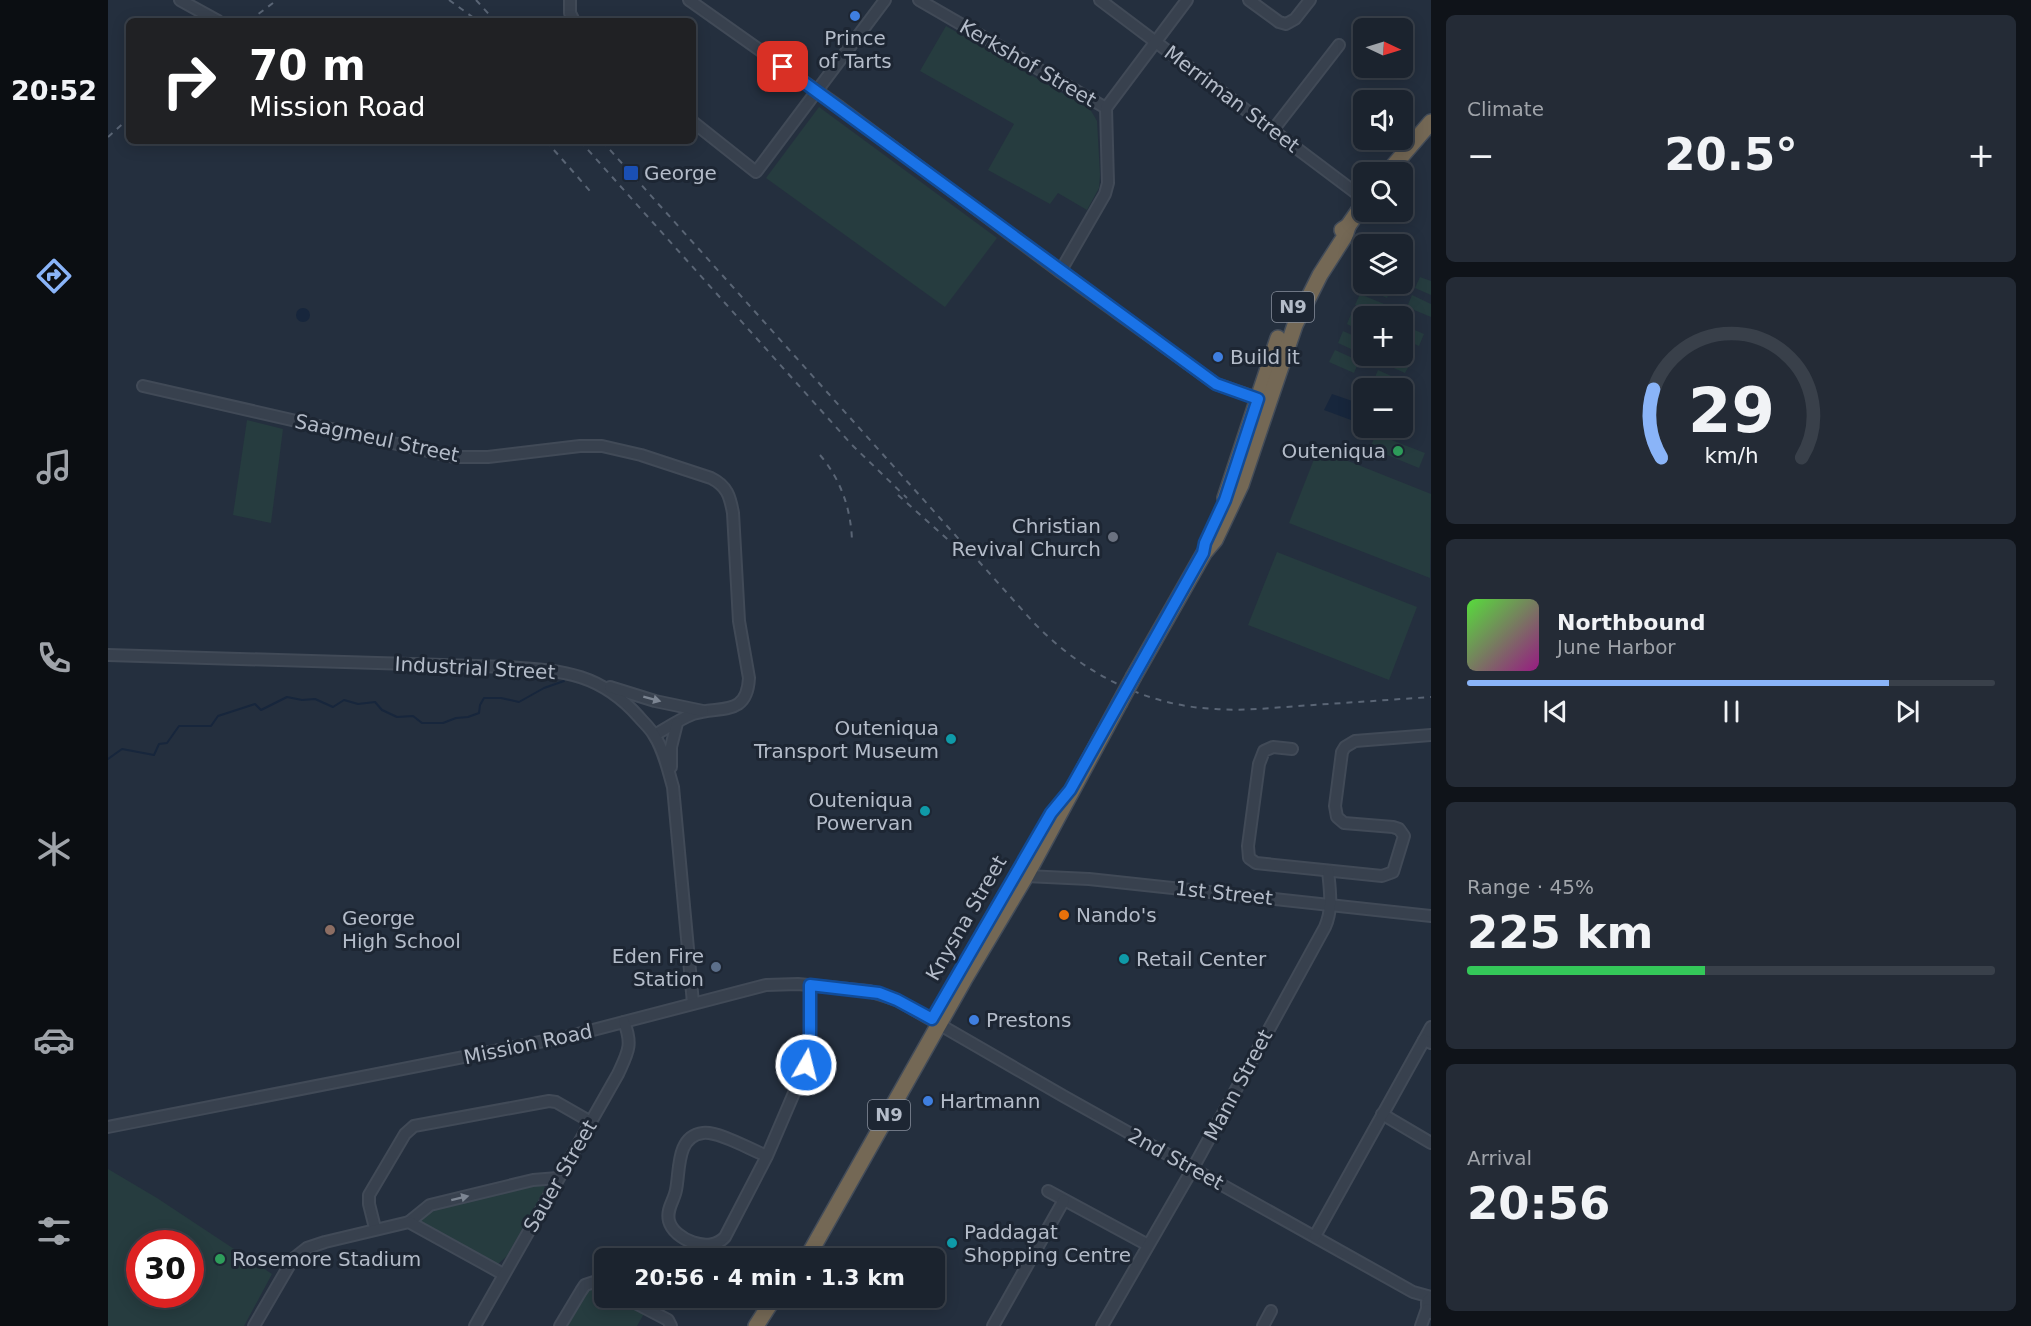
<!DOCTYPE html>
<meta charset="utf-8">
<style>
:root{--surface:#1b232e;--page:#242b36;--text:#f1f3f6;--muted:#a0a4aa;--line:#39404a;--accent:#8ab4f8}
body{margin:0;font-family:"DejaVu Sans",sans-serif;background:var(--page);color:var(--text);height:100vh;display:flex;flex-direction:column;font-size:22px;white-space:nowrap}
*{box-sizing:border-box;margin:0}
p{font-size:20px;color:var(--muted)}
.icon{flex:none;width:33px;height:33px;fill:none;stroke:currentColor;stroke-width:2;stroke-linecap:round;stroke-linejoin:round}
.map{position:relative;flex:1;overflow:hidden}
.panel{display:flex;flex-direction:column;gap:15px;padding:15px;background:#0f1319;width:600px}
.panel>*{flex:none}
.banner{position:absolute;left:18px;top:18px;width:570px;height:126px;border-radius:9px;box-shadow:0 3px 15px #0003,0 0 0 2px var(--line);background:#202124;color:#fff;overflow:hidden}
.needle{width:39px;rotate:94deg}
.fabs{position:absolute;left:1245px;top:18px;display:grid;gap:12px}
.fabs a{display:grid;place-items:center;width:60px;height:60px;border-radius:9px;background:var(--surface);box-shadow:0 3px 15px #0003,0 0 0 2px var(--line);font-size:30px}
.speed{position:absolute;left:18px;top:1230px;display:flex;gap:12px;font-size:30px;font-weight:700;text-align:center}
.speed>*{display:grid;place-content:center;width:78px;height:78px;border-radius:50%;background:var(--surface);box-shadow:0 3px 15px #0003,0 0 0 2px var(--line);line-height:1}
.speed .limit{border:9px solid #d22;background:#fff;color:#111}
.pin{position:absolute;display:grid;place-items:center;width:51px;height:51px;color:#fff;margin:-26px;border-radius:12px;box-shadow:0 3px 9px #0006}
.me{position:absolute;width:66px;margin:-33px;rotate:8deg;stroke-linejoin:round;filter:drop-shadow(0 0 4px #0008)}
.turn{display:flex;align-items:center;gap:21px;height:126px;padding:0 24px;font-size:27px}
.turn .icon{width:78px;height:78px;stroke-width:2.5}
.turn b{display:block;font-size:42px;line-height:51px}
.big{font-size:45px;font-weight:600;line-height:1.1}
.panel .widget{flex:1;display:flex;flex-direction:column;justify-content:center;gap:9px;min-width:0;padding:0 21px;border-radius:9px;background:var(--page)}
.panel .dial{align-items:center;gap:0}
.dial svg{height:156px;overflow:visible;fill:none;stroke:var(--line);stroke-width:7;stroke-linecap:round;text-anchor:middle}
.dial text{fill:var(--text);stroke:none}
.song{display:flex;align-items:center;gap:18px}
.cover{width:72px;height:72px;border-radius:9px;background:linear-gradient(135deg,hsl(110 70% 55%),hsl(310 70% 35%))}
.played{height:6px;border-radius:3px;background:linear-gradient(90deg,var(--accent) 80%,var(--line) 80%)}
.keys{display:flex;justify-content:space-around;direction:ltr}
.heat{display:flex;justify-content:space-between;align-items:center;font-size:33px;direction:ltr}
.charge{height:9px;border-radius:4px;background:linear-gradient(90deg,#34c759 45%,var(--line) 0)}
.trip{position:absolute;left:486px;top:1248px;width:351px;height:60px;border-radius:9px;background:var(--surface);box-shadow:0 3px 15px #0003,0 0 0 2px var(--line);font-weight:600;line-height:60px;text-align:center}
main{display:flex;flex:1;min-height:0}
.tab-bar{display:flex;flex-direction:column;width:108px;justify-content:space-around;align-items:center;background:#0b0e12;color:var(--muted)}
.tab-bar .icon{width:42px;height:42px}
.tab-bar .active{color:var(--accent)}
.tab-bar b{font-size:27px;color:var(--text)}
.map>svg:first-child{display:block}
.green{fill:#263c3f;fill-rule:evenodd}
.water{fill:#17263c}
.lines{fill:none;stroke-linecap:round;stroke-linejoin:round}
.stream{stroke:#17263c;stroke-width:2}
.minor-casing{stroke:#414a57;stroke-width:14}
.highway-casing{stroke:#434c59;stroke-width:18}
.minor{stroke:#38414e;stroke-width:10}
.highway{stroke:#746855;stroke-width:15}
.rail{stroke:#5a6575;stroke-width:2;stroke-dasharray:6 6;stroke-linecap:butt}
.highway-bridge-casing{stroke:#434c59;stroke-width:18;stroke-linecap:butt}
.highway-bridge{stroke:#746855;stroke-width:15}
.oneway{fill:#7c8592}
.route-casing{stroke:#114b97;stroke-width:15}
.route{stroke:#1a73e8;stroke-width:10}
.shop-dot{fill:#3f7fe0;stroke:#1d2633;stroke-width:2}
.transit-dot{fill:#1a4fb4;stroke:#1d2633;stroke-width:2}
.leisure-dot{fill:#2e9e5b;stroke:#1d2633;stroke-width:2}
.worship-dot{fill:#6b7280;stroke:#1d2633;stroke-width:2}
.culture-dot{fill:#0f9aa8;stroke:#1d2633;stroke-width:2}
.food-dot{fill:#e8710a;stroke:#1d2633;stroke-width:2}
.education-dot{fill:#8d6e63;stroke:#1d2633;stroke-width:2}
.service-dot{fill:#5c6f8a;stroke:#1d2633;stroke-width:2}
.labels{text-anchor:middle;stroke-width:6;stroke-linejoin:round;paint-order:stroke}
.shield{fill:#1d2633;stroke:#878f9c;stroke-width:1.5}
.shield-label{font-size:18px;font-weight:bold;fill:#b4bcc9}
.poi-label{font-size:20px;fill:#b4bcc9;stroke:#1d2633;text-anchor:start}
.street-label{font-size:20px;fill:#b4bcc9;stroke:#1d2633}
</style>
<main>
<nav class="tab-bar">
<b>20:52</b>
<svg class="icon active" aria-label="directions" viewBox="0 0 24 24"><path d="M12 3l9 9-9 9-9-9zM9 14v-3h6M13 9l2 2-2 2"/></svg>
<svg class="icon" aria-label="music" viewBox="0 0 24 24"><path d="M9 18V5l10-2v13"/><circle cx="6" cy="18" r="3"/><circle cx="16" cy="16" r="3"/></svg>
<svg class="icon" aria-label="phone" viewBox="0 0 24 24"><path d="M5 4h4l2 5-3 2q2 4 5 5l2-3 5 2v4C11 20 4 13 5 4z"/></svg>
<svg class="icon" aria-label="climate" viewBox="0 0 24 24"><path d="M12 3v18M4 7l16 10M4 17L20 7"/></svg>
<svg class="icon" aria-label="car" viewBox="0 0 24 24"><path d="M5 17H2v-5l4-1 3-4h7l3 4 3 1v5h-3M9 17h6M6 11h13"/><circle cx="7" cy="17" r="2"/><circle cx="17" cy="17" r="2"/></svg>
<svg class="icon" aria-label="filters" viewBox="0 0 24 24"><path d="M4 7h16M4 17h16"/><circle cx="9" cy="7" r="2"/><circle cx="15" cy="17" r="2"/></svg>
</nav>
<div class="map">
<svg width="1323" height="1326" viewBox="0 0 1323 1326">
<rect width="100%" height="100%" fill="#242f3e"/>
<g class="green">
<polygon points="838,26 982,109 989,121 992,175 991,188 979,210 950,193 942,204 880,170 906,124 812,71"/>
<polygon points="711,107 889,238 837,307 658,178"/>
<polygon points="1312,277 1323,281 1323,295 1307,288"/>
<polygon points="1256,284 1279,284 1284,286 1279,298 1255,287"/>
<polygon points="1252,294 1276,304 1271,316 1247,305"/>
<polygon points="1304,295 1323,304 1323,317 1299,307"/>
<polygon points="1244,312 1255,317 1255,332 1239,324"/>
<polygon points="1295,325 1316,334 1311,346 1295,339"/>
<polygon points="1235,331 1255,340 1254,354 1230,343"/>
<polygon points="1227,350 1251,361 1246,373 1221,362"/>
<polygon points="1275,356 1289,356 1303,362 1297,373 1272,362"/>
<polygon points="1270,370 1294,381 1291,388 1281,388 1265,382"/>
<polygon points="139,420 175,429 163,523 125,515"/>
<polygon points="1268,434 1317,453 1311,468 1262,448"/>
<polygon points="1210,449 1323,494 1322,578 1181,523"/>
<polygon points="1169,552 1309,607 1281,680 1140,625"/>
<path d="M0,1169L49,1198L164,1274L136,1326H0ZM32,1244H82V1294H32Z"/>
<polygon points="433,1183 437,1187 435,1192 399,1256 390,1264 383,1262 312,1222 311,1219 322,1209"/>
<polygon points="481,1286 496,1290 496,1298 510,1298 537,1312 529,1326 456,1326"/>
</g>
<g class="water">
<circle cx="195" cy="315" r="7"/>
<polygon points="1224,394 1250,403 1243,420 1216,410"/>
</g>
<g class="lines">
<polyline class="stream" points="0,759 14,749 46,755 51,744 59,743 71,726 103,726 110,716 147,704 153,710 179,697 194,700 207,699 225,707 236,700 250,704 267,702 274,710 289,717 305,716 314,723 335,723 348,718 360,717 371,713 372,705 376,698 393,698 411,702 436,688 456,681"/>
<defs>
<g id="minor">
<polyline points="72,0 110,21"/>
<polyline points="462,0 462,13 466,21"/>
<polyline points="581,0 732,107 952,272 1108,384 1155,400"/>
<polyline points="811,0 998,108"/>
<polyline points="992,0 1256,199"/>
<polyline points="1141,0 1171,22 1178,24 1187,19 1202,0"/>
<polyline points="585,122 648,172 777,0"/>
<polyline points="1165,130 1231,45"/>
<polyline points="952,272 997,194 1000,183 998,108 1079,0"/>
<path d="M35,386L346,457H380L472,446H494L533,455L603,478C619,486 622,496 625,513L631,621L641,678C639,718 611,705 585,714C572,719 559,728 547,735"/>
<path d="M0,655L401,667C456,671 492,673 531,717C536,723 542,728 546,735C556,750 560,770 565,787L585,1003"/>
<polyline points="502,687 547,701 595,711"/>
<polyline points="1184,749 1165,747 1156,751 1151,764 1140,846 1141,858 1148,863 1274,876 1285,872 1296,836 1291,829 1285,827 1236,823 1229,817 1227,806 1234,752 1237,747 1247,741 1323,735"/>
<polyline points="563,767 563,747 569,723"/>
<polyline points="908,873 918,876 981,879 1323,916"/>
<polyline points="1316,1040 1323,1027"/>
<polyline points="1274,1114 1323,1143"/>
<polyline points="0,1127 462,1036 658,985 690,984 761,991 789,1000 957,1097 1305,1292 1323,1297"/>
<path d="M659,1156C643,1150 611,1131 595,1133C568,1136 572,1171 568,1190C566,1201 558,1209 561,1221C566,1240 602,1254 617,1237L659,1156L698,1065L702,1035V985"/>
<polyline points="940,1191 1040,1245"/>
<polyline points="301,1222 322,1205 425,1180 450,1178"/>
<polyline points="267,1228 261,1204 261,1195 297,1134 306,1126 441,1101 448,1102 483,1122"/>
<polyline points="1207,1236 1316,1040 1323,1043"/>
<polyline points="1323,1297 1319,1302 1319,1306 1323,1313"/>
<polyline points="518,1298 560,1320 563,1326"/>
<polyline points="146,1326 185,1259 199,1248 217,1242 301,1222 395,1274"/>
<path d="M367,1326L510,1074C520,1052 525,1045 516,1022"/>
<polyline points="452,1326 473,1291 477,1285 486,1282 496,1286"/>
<polyline points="885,1326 956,1200"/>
<path d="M994,1326L1085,1168L1217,927C1225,909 1222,890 1220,871"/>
<polyline points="1155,1326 1163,1311"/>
<polyline points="1313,1326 1319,1309"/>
</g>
<g id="highway">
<polyline points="1280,172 1323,122"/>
<polyline points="1234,230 1240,226 1256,203"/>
<polyline points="1117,498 1170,338"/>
<polyline points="1026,676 1096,553 1107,540 1133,485 1187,325 1212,275 1237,236 1240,226"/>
<polyline points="699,1258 856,980 918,876 1011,704"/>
<polyline points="648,1326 666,1298"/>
</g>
</defs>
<use href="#minor" class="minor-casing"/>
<use href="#highway" class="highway-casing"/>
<use href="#minor" class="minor"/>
<use href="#highway" class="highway"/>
<g class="rail">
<polyline points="341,0 370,21"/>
<polyline points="368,0 387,21"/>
<polyline points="141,21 169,0"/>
<polyline points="0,137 21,118"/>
<polyline points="438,141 482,191"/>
<polyline points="472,141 744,445 799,498"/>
<path d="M494,141L926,623C975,673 1037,706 1108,709C1135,711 1163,708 1190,706C1235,703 1279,700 1323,697"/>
<path d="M712,455C733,480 743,509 744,541"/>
<polyline points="790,495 846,545"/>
</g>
<defs>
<polyline id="highway-bridge" points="1011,704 1026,676"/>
</defs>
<use href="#highway-bridge" class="highway-bridge-casing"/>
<use href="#highway-bridge" class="highway-bridge"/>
</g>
<defs><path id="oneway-solid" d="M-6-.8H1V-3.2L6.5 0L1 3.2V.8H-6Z" transform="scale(1.5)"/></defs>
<g class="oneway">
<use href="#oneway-solid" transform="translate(544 699) rotate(15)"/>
<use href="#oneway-solid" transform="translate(352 1198) rotate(-14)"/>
</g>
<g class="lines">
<defs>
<polyline id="route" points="675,67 1108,384 1150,399 1117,500 1097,543 1095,553 962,790 943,813 824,1019 789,1000 771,993 702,985 702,1035 698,1065"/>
</defs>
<use href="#route" class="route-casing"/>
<use href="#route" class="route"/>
</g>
<g class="shop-dot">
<circle cx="747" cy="16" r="6"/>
<circle cx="1110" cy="357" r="6"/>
<circle cx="866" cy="1020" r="6"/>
<circle cx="820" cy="1101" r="6"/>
</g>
<rect class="transit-dot" x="515" y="165" width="16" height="16" rx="3"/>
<g class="leisure-dot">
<circle cx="1290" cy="451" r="6"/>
<circle cx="112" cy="1259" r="6"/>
</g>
<circle class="worship-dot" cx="1005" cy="537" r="6"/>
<g class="culture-dot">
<circle cx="843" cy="739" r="6"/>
<circle cx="817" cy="811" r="6"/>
<circle cx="1016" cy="959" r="6"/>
<circle cx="844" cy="1243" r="6"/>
</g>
<circle class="food-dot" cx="956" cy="915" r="6"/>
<circle class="education-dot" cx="222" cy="930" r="6"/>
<circle class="service-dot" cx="608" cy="967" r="6"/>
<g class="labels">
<g class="shield">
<rect x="1164" y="292" width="42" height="30" rx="4.5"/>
<rect x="760" y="1100" width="42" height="30" rx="4.5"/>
</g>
<g class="shield-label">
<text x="1185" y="313">N9</text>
<text x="781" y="1121">N9</text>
</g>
<g class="poi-label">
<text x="747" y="45" text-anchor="middle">Prince<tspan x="747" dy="23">of Tarts</tspan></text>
<text x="536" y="180">George</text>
<text x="1122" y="364">Build it</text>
<text x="1278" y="458" text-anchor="end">Outeniqua</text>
<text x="993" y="533" text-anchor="end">Christian<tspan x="993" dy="23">Revival Church</tspan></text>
<text x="831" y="735" text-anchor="end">Outeniqua<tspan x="831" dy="23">Transport Museum</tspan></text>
<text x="805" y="807" text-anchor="end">Outeniqua<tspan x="805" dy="23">Powervan</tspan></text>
<text x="968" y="922">Nando's</text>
<text x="234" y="925">George<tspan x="234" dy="23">High School</tspan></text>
<text x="596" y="963" text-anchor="end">Eden Fire<tspan x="596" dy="23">Station</tspan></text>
<text x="1028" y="966">Retail Center</text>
<text x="878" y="1027">Prestons</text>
<text x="832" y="1108">Hartmann</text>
<text x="856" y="1239">Paddagat<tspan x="856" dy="23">Shopping Centre</tspan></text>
<text x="124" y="1266">Rosemore Stadium</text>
</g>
<g class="street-label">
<text transform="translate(920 63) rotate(30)" y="7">Kerkshof Street</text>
<text transform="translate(1124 99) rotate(37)" y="7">Merriman Street</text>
<text transform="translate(269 438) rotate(12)" y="7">Saagmeul Street</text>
<text transform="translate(367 668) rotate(3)" y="7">Industrial Street</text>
<text transform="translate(1116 893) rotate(6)" y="7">1st Street</text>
<text transform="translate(858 918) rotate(-60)" y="7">Knysna Street</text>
<text transform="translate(420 1044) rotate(-12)" y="7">Mission Road</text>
<text transform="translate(1130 1085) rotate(-62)" y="7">Mann Street</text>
<text transform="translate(1068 1159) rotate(29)" y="7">2nd Street</text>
<text transform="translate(452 1176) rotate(-60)" y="7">Sauer Street</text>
</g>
</g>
</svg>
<div class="fabs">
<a><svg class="needle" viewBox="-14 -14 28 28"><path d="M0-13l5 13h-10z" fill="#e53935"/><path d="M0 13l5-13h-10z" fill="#a0a4aa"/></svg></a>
<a><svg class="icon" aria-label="sound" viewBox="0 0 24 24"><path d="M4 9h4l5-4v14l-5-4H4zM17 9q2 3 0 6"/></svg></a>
<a><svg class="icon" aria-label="search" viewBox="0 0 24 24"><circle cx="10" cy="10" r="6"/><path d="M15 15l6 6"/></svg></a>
<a><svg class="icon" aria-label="layers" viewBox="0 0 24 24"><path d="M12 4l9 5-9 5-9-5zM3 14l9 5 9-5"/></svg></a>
<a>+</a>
<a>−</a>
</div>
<div class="speed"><div class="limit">30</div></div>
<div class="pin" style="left:675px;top:67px;background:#d93025"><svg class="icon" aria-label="arrive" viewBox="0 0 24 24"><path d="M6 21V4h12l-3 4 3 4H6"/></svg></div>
<svg class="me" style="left:698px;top:1065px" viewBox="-20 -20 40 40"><circle r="17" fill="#1a73e8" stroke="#fff" stroke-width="3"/><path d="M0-11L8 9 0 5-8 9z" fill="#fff"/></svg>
<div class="trip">20:56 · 4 min · 1.3 km</div>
<div class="banner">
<div class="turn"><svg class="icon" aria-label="right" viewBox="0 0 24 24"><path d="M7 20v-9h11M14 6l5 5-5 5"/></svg><div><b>70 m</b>Mission Road</div></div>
</div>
</div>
<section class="panel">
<div class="widget"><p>Climate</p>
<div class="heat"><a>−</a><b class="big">20.5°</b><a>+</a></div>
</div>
<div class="widget dial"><svg viewBox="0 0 100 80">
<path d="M14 69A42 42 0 1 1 86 69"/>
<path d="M14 69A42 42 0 0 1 10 34" stroke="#8ab4f8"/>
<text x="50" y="56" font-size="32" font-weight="700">29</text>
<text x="50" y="72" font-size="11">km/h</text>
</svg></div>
<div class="widget">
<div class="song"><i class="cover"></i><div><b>Northbound</b><p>June Harbor</p></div></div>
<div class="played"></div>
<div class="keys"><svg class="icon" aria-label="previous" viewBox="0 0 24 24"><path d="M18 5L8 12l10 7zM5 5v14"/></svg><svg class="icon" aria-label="pause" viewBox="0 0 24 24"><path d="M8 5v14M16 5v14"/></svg><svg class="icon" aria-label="next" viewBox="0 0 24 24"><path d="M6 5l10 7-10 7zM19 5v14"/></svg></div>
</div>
<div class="widget"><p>Range · 45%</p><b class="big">225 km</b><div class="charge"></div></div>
<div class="widget"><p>Arrival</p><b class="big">20:56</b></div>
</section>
</main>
